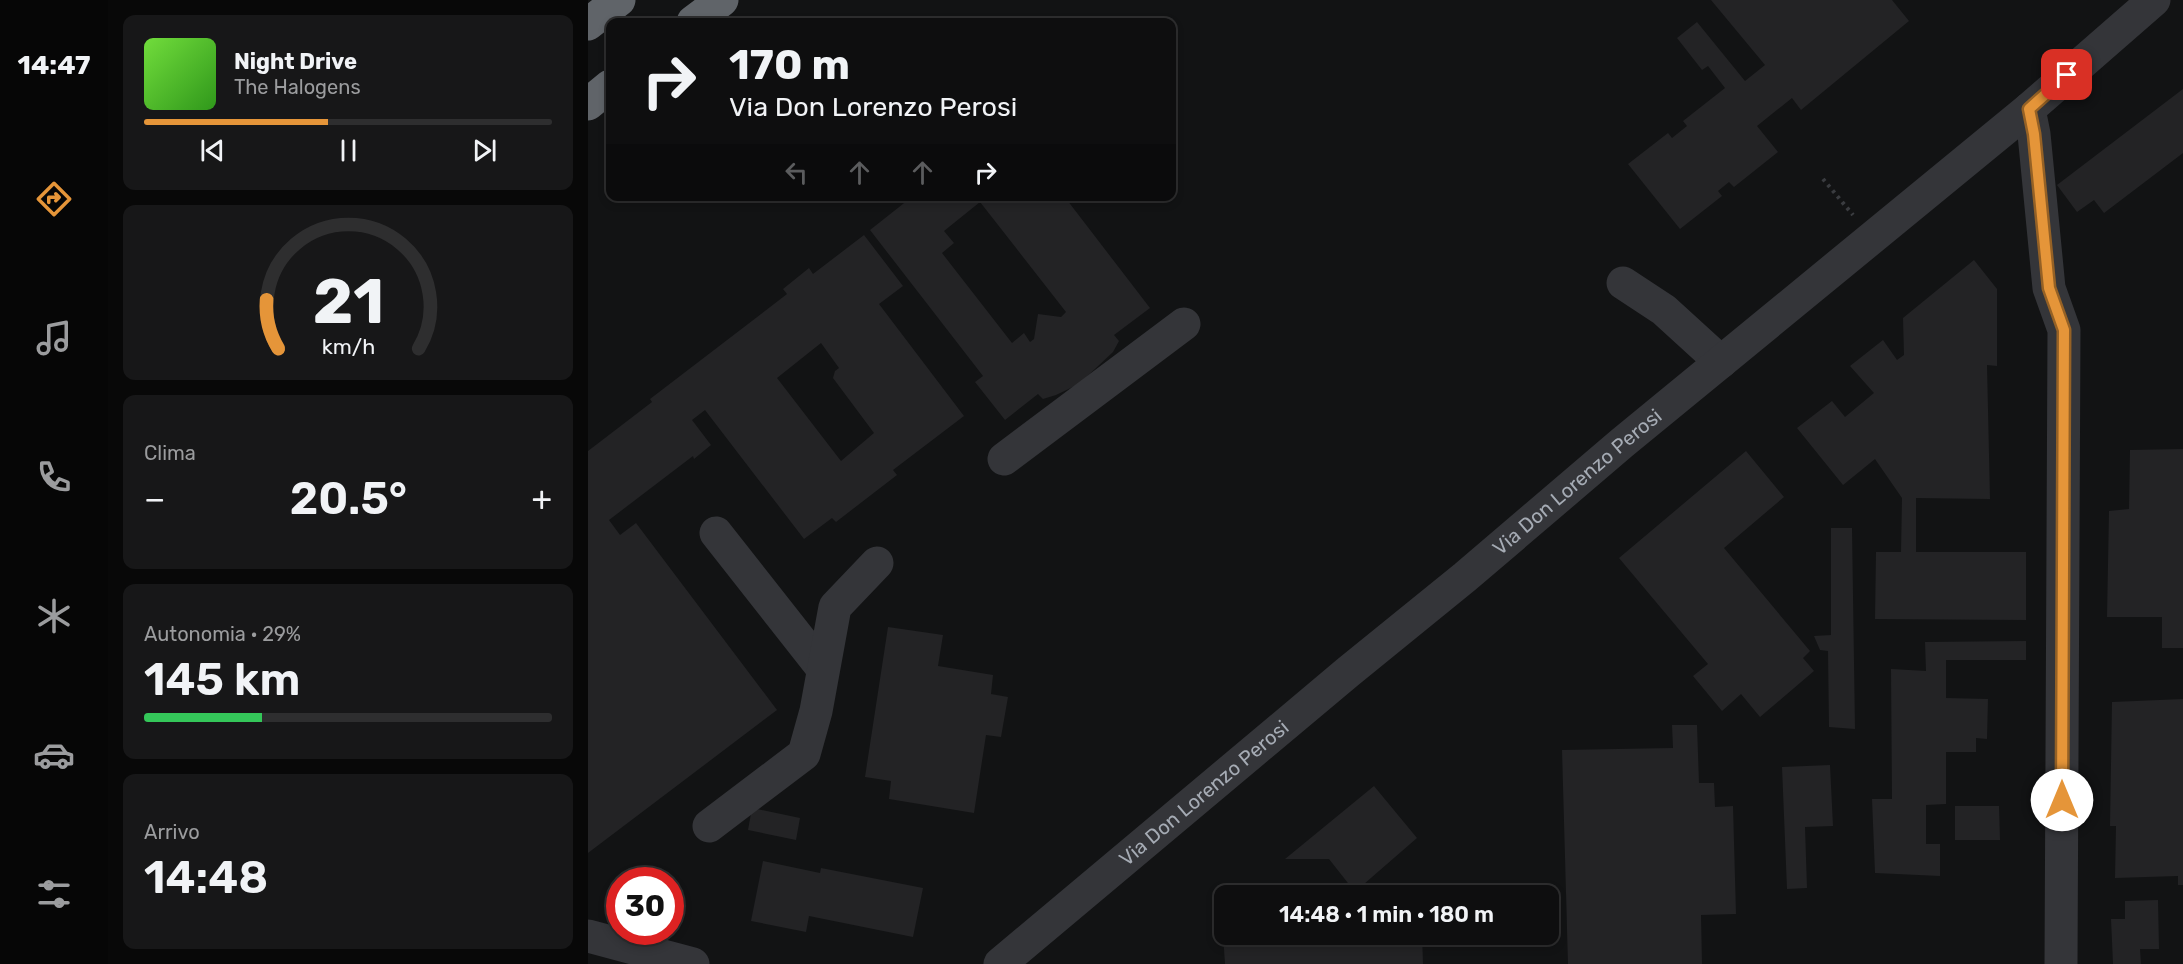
<!DOCTYPE html>
<html lang="it">
<meta charset="utf-8">
<style>
:root{--surface:#0e0e0f;--page:#171718;--text:#f1f3f6;--muted:#9b9c9e;--line:#2e2e2f;--accent:#e59539}
body{margin:0;font-family:Rubik,sans-serif;background:var(--page);color:var(--text);height:100vh;display:flex;flex-direction:column;font-size:22px;white-space:nowrap}
*{box-sizing:border-box;margin:0}
p{font-size:20px;color:var(--muted)}
.icon{flex:none;width:33px;height:33px;fill:none;stroke:currentColor;stroke-width:2;stroke-linecap:round;stroke-linejoin:round}
.map{position:relative;flex:1;overflow:hidden}
.side{display:flex;flex-direction:column;gap:15px;padding:15px;background:#080808;width:480px}
.side>*{flex:none}
.guide{position:absolute;left:18px;top:18px;width:570px;height:183px;border-radius:12px;box-shadow:0 3px 9px #0003,0 0 0 2px var(--line);background:#0e0e0f;color:var(--text);overflow:hidden}
.speed{position:absolute;left:18px;top:867px;display:flex;gap:12px;font-size:30px;font-weight:700;text-align:center}
.speed>*{display:grid;place-content:center;width:78px;height:78px;border-radius:50%;background:var(--surface);box-shadow:0 3px 9px #0003,0 0 0 2px var(--line);line-height:1}
.speed .limit{border:9px solid #d22;background:#fff;color:#111}
.pin{position:absolute;display:grid;place-items:center;width:51px;height:51px;color:#fff;margin:-26px;border-radius:12px;box-shadow:0 3px 9px #0006}
.me{position:absolute;width:66px;margin:-33px;rotate:0deg;stroke-linejoin:round;filter:drop-shadow(0 0 4px #0008)}
.turn{display:flex;align-items:center;gap:21px;height:126px;padding:0 24px;font-size:27px}
.turn .icon{width:78px;height:78px;stroke-width:2.5}
.turn b{display:block;font-size:42px;line-height:51px}
.lanes{display:flex;align-items:center;height:57px;padding:0 24px;background:#0003;justify-content:center;gap:30px;direction:ltr}
.lanes .off{opacity:.35}
.big{font-size:45px;font-weight:600;line-height:1.1}
.side .widget{flex:1;display:flex;flex-direction:column;justify-content:center;gap:9px;min-width:0;padding:0 21px;border-radius:12px;background:var(--page)}
.side .dial{align-items:center;gap:0}
.dial svg{height:156px;overflow:visible;fill:none;stroke:var(--line);stroke-width:7;stroke-linecap:round;text-anchor:middle}
.dial text{fill:var(--text);stroke:none}
.song{display:flex;align-items:center;gap:18px}
.cover{width:72px;height:72px;border-radius:9px;background:linear-gradient(135deg,hsl(100 70% 55%),hsl(110 70% 35%))}
.played{height:6px;border-radius:3px;background:linear-gradient(90deg,var(--accent) 45%,var(--line) 45%)}
.keys{display:flex;justify-content:space-around;direction:ltr}
.heat{display:flex;justify-content:space-between;align-items:center;font-size:33px;direction:ltr}
.charge{height:9px;border-radius:4px;background:linear-gradient(90deg,#34c759 29%,var(--line) 0)}
.trip{position:absolute;left:626px;top:885px;width:345px;height:60px;border-radius:12px;background:var(--surface);box-shadow:0 3px 9px #0003,0 0 0 2px var(--line);font-weight:600;line-height:60px;text-align:center}
main{display:flex;flex:1;min-height:0}
.dock{display:flex;flex-direction:column;width:108px;justify-content:space-around;align-items:center;background:#060606;color:var(--muted)}
.dock .icon{width:42px;height:42px}
.dock .selected{color:var(--accent)}
.dock b{font-size:27px;color:var(--text)}
.map>svg:first-child{display:block}
.building{fill:#232325;fill-rule:evenodd}
.lines{fill:none;stroke-linecap:round;stroke-linejoin:round}
.path{stroke:#3a3c40;stroke-width:4;stroke-dasharray:3 4.5;stroke-linecap:butt}
.minor{stroke:#343539;stroke-width:33}
.highway{stroke:#606469;stroke-width:33}
.route-casing{stroke:#956125;stroke-width:15}
.route{stroke:#e59539;stroke-width:10}
.labels{text-anchor:middle;stroke-width:6;stroke-linejoin:round;paint-order:stroke}
.street-label{font-size:20px;fill:#a5abb4;stroke:#0e0e0f}
</style>
<main>
<nav class="dock">
<b>14:47</b>
<svg class="icon selected" aria-label="directions" viewBox="0 0 24 24"><path d="M12 3l9 9-9 9-9-9zM9 14v-3h6M13 9l2 2-2 2"/></svg>
<svg class="icon" aria-label="music" viewBox="0 0 24 24"><path d="M9 18V5l10-2v13"/><circle cx="6" cy="18" r="3"/><circle cx="16" cy="16" r="3"/></svg>
<svg class="icon" aria-label="phone" viewBox="0 0 24 24"><path d="M5 4h4l2 5-3 2q2 4 5 5l2-3 5 2v4C11 20 4 13 5 4z"/></svg>
<svg class="icon" aria-label="climate" viewBox="0 0 24 24"><path d="M12 3v18M4 7l16 10M4 17L20 7"/></svg>
<svg class="icon" aria-label="car" viewBox="0 0 24 24"><path d="M5 17H2v-5l4-1 3-4h7l3 4 3 1v5h-3M9 17h6M6 11h13"/><circle cx="7" cy="17" r="2"/><circle cx="17" cy="17" r="2"/></svg>
<svg class="icon" aria-label="filters" viewBox="0 0 24 24"><path d="M4 7h16M4 17h16"/><circle cx="9" cy="7" r="2"/><circle cx="15" cy="17" r="2"/></svg>
</nav>
<section class="side">
<div class="widget">
<div class="song"><i class="cover"></i><div><b>Night Drive</b><p>The Halogens</p></div></div>
<div class="played"></div>
<div class="keys"><svg class="icon" aria-label="previous" viewBox="0 0 24 24"><path d="M18 5L8 12l10 7zM5 5v14"/></svg><svg class="icon" aria-label="pause" viewBox="0 0 24 24"><path d="M8 5v14M16 5v14"/></svg><svg class="icon" aria-label="next" viewBox="0 0 24 24"><path d="M6 5l10 7-10 7zM19 5v14"/></svg></div>
</div>
<div class="widget dial"><svg viewBox="0 0 100 80">
<path d="M14 69A42 42 0 1 1 86 69"/>
<path d="M14 69A42 42 0 0 1 8 44" stroke="#e59539"/>
<text x="50" y="56" font-size="32" font-weight="700">21</text>
<text x="50" y="72" font-size="11">km/h</text>
</svg></div>
<div class="widget"><p>Clima</p>
<div class="heat"><a>−</a><b class="big">20.5°</b><a>+</a></div>
</div>
<div class="widget"><p>Autonomia · 29%</p><b class="big">145 km</b><div class="charge"></div></div>
<div class="widget"><p>Arrivo</p><b class="big">14:48</b></div>
</section>
<div class="map">
<svg width="1595" height="964" viewBox="0 0 1595 964">
<rect width="100%" height="100%" fill="#121314"/>
<g class="building">
<polygon points="1123,0 1304,0 1321,21 1213,110 1204,98 1169,126 1190,152 1146,187 1141,182 1130,191 1134,196 1092,229 1040,164 1080,133 1084,138 1099,126 1095,121 1137,88 1120,66 1114,70 1089,38 1109,22 1157,81 1177,65"/>
<polygon points="1595,89 1595,153 1516,213 1506,200 1489,212 1469,185"/>
<path d="M325,196H476L562,308L526,335L531,341L525,352L491,384L468,395L455,399L450,394L417,420L387,382L395,376L282,230ZM392,202L478,312L473,317L450,314L446,339L442,342L436,333L424,343L354,253L366,243L356,231Z"/>
<path d="M276,235L315,286L291,304L376,416L305,470L309,475L248,522L244,518L216,539L117,410L104,420L123,445L106,459L105,456L21,520L32,535L48,523L189,710L0,853V451L64,402L62,399L199,294L195,289L221,268L225,274ZM233,343L251,368L247,371L245,378L286,433L253,461L189,378Z"/>
<polygon points="1386,260 1409,289 1409,366 1399,365 1402,499 1328,498 1328,552 1438,552 1438,620 1287,619 1288,552 1313,552 1314,498 1287,459 1255,485 1209,428 1244,401 1257,417 1286,393 1262,366 1295,340 1309,360 1316,355 1315,318"/>
<polygon points="1595,449 1595,648 1574,648 1574,617 1519,617 1521,511 1541,509 1542,450"/>
<polygon points="1158,451 1196,497 1136,548 1222,651 1215,658 1226,671 1172,717 1153,694 1134,711 1105,676 1120,664 1031,558"/>
<polygon points="1243,528 1264,528 1267,729 1241,727 1240,651 1232,650 1226,636 1243,635"/>
<polygon points="300,627 355,635 350,666 405,675 403,694 420,697 413,737 398,735 386,813 301,799 303,781 277,777"/>
<polygon points="1438,641 1438,660 1358,660 1358,698 1400,699 1399,739 1388,738 1388,752 1358,752 1358,804 1338,805 1338,844 1352,844 1352,876 1287,873 1284,799 1304,799 1303,669 1338,671 1337,642"/>
<polygon points="1595,699 1595,885 1590,885 1590,876 1527,878 1528,826 1522,826 1524,702"/>
<polygon points="1084,725 1109,725 1111,783 1126,783 1127,807 1145,806 1148,914 1113,915 1114,964 980,964 974,750 1085,748"/>
<polygon points="1242,765 1245,826 1217,827 1219,888 1199,889 1194,767"/>
<polygon points="786,786 829,838 776,884 783,891 834,889 834,896 636,896 636,912 634,912 633,892 767,892 741,859 697,859"/>
<polygon points="1367,806 1411,806 1412,840 1367,840"/>
<polygon points="164,808 212,818 208,840 160,830"/>
<polygon points="175,861 232,873 233,868 335,888 325,937 221,916 218,932 163,921"/>
<polygon points="1570,900 1571,949 1552,949 1553,964 1525,964 1523,919 1537,919 1537,901"/>
<polygon points="635,934 834,934 835,964 637,964"/>
</g>
<g class="lines">
<polyline class="path" points="1235,179 1265,215"/>
<g class="minor">
<polyline points="1441,109 1446,134 1461,288 1476,330 1473,964"/>
<polyline points="1035,283 1076,310 1133,362"/>
<polyline points="416,459 596,324"/>
<polyline points="128,533 235,669"/>
<polyline points="121,826 216,754 228,711 247,607 289,563"/>
<polyline points="0,936 105,964"/>
<path id="s1" d="M412,964L760,672L877,577L1034,443L1441,109L1566,0"/>
</g>
<g class="highway">
<polyline points="105,22 134,0"/>
<polyline points="0,24 31,0"/>
<polyline points="0,104 22,86"/>
</g>
</g>
<g class="lines">
<defs>
<polyline id="route" points="1474,800 1476,330 1461,288 1446,134 1441,109 1479,75"/>
</defs>
<use href="#route" class="route-casing"/>
<use href="#route" class="route"/>
</g>
<g class="labels">
<g class="street-label">
<text dy="7" stroke="none"><textPath href="#s1" startOffset="752">Via Don Lorenzo Perosi</textPath></text>
<text dy="7" stroke="none"><textPath href="#s1" startOffset="266">Via Don Lorenzo Perosi</textPath></text>
</g>
</g>
</svg>
<div class="speed"><div class="limit">30</div></div>
<div class="pin" style="left:1479px;top:75px;background:#d93025"><svg class="icon" aria-label="arrive" viewBox="0 0 24 24"><path d="M6 21V4h12l-3 4 3 4H6"/></svg></div>
<svg class="me" style="left:1474px;top:800px" viewBox="-20 -20 40 40"><circle r="19" fill="#fff"/><path d="M0-13L10 11 0 6-10 11z" fill="#e59539"/></svg>
<div class="trip">14:48 · 1 min · 180 m</div>
<div class="guide">
<div class="turn"><svg class="icon" aria-label="right" viewBox="0 0 24 24"><path d="M7 20v-9h11M14 6l5 5-5 5"/></svg><div><b>170 m</b>Via Don Lorenzo Perosi</div></div>
<div class="lanes"><svg class="icon off" aria-label="left" viewBox="0 0 24 24"><path d="M17 20v-9H6M10 6l-5 5 5 5"/></svg><svg class="icon off" aria-label="ahead" viewBox="0 0 24 24"><path d="M12 20V5M6 11l6-6 6 6"/></svg><svg class="icon off" aria-label="ahead" viewBox="0 0 24 24"><path d="M12 20V5M6 11l6-6 6 6"/></svg><svg class="icon" aria-label="right" viewBox="0 0 24 24"><path d="M7 20v-9h11M14 6l5 5-5 5"/></svg></div>
</div>
</div>
</main>
